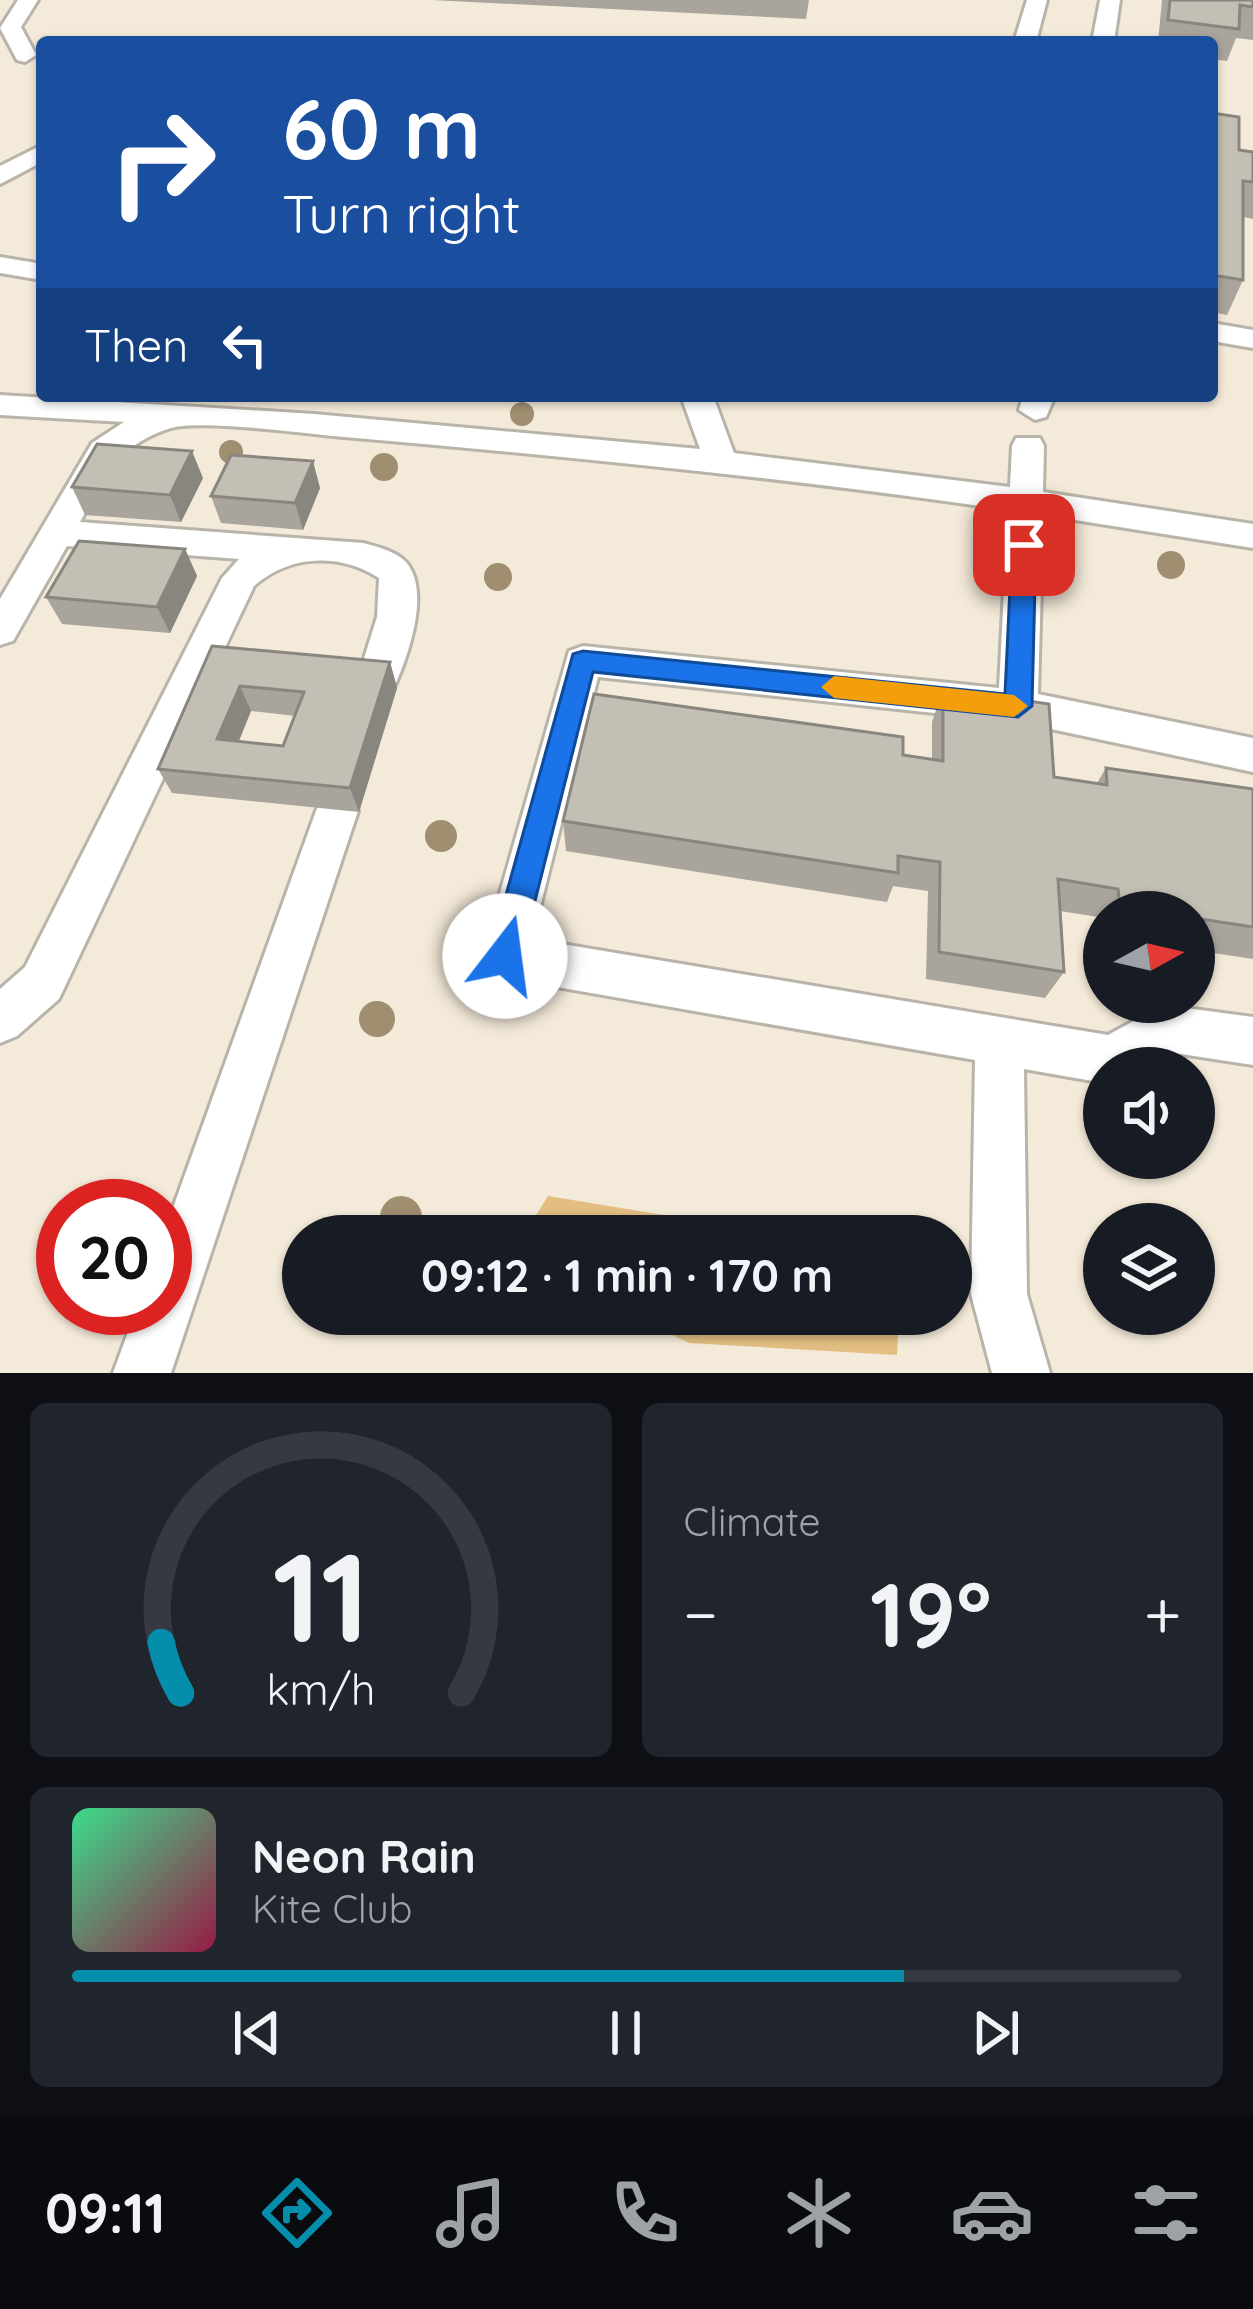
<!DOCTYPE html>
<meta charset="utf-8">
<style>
:root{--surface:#171b24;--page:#20242c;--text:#f1f3f6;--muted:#9ea1a6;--line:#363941;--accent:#058eac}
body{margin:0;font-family:Quicksand,sans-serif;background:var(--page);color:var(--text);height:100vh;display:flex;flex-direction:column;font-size:45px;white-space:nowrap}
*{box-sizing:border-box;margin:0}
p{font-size:39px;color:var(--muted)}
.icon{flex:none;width:66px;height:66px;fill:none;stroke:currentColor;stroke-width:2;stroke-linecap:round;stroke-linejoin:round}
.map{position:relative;height:1373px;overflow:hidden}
.sheet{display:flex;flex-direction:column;gap:30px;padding:30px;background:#0d0f14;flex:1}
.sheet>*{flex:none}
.top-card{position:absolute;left:36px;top:36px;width:1182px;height:366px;border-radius:12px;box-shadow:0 3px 9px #0004;background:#1a4fa0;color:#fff;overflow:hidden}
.needle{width:78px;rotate:82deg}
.tools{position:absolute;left:1083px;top:891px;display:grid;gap:24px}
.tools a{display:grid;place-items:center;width:132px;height:132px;border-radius:50%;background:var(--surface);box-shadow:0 3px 9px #0004;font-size:60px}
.speed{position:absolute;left:36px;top:1179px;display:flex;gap:24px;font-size:60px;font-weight:700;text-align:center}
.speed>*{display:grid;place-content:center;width:156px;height:156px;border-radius:50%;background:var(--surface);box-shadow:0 3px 9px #0004;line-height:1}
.speed .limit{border:18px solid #d22;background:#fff;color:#111}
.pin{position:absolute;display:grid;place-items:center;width:102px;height:102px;color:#fff;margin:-51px;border-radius:24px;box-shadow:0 6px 18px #0006}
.me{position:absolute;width:132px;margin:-66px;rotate:15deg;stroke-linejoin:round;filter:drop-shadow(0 0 9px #0008)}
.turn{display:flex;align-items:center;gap:42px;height:252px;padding:0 48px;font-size:54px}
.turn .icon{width:156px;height:156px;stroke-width:2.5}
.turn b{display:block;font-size:84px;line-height:102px}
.then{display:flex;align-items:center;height:114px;padding:0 48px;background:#0003;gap:24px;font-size:45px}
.big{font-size:90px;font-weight:800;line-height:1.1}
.sheet .widget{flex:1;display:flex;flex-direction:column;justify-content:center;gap:18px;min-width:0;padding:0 42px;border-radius:18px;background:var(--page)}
.sheet .dial{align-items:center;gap:0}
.dial svg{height:312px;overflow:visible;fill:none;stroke:var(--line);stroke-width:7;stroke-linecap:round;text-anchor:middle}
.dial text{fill:var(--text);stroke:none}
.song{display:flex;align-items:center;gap:36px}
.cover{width:144px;height:144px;border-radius:18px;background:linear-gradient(135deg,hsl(150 70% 55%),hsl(340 70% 35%))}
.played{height:12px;border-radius:6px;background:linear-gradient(90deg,var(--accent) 75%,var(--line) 75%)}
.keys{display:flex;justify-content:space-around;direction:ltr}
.heat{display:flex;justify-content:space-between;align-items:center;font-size:66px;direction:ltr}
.sheet .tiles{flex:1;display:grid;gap:30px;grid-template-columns:1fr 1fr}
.widget:last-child{grid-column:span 2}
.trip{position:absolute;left:282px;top:1215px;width:690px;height:120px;border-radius:60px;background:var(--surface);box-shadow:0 3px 9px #0004;font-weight:800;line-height:120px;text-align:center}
.tab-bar{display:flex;height:192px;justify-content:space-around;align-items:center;background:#090b0e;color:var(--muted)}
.tab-bar .icon{width:84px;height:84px}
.tab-bar .selected{color:var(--accent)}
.tab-bar b{font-size:54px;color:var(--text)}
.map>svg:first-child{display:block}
.built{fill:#f4ead9;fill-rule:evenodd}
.green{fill:#e2be83}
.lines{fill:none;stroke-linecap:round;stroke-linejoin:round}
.minor-casing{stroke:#b9b4aa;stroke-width:6}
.minor{fill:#fff;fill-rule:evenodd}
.tree{fill:#9f8f70}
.wall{fill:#a9a49c;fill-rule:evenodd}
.shaded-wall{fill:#89867f}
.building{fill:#c4bfb5;stroke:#89867f;stroke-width:3;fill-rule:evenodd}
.route{fill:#1a73e8;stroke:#114b97;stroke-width:3}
.slow{fill:#f59e0b}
</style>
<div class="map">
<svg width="1253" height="1373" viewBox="0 0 1253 1373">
<rect width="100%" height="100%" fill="#fef7ee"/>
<path class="built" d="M0,0H1253V1373H0ZM42,42H1212V396H42ZM1104,912H1194V1002H1104ZM1104,1068H1194V1158H1104ZM63,1206H165V1308H63ZM1104,1224H1194V1314H1104ZM303,1236H951V1314H303Z"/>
<g class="green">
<polygon points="548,1196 792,1236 523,1236"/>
<polygon points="628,1314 899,1314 897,1355 689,1343"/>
</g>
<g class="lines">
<defs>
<g id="minor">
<polygon points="18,0 38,0 21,27 36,55 25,62 17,60 0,28"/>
<polygon points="1027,0 1047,0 1036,42 1014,42"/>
<polygon points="1100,0 1120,0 1114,42 1092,42"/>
<polygon points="42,145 42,162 0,184 0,166"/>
<polygon points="0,257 42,264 42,280 0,273"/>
<polygon points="1212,323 1253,330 1253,348 1212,341"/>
<path d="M0,395L314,414L700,449L681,396H713L734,453L1010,487L1012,446L1016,438H1040L1044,446L1043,492L1253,524V548L1043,515L1038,694L1253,738V772L1018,722L598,677L532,939L1108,1035L1163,1005L1253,1017V1065L1168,1052L1143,1068H1104V1083L1024,1069L1027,1294L1050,1373H992L971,1294L975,1060L505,978L489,971L482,956L569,651L583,646L999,688L1008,510C788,478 566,456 344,437C310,434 198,419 171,428C117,445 106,476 80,522L363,543C378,547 395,551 406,562C433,593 405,666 389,698L375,702L361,698L355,687L377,617L379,578C339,552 289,555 254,586L59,999L17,1036L0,1043V989L25,967L222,578L239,559L67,546L13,641L0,645V599L92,443L124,422L0,415Z"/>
<polygon points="1023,396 1055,396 1046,417 1035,420 1019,410"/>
<polygon points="337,793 352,798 358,811 171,1373 113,1373 137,1308 165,1308 165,1230 316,811 322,798"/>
</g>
</defs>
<use href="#minor" class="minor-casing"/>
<use href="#minor" class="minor"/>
</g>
<g class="tree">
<circle cx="522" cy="414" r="12"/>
<circle cx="231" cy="452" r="12"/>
<circle cx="384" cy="467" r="14"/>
<circle cx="1171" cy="565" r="14"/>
<circle cx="498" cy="577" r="14"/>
<circle cx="441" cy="836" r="16"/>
<circle cx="377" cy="1019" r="18"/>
<circle cx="401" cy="1217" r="21"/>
</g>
<g class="wall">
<polygon points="432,0 809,0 806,19"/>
<polygon points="1162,0 1253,0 1253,40 1236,38 1227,61 1212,59 1212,42 1158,42"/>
<polygon points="1212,113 1239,150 1253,152 1253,219 1243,217 1243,280 1227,315 1212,312"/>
<polygon points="203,478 181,522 85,515 72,487"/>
<polygon points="320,488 303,530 221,523 211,496"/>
<polygon points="185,549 197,576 170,633 62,624 46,597"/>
<path d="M212,646L390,662L397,688L359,812L172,793L158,769ZM251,711L295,716L283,746L239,741Z"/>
<polygon points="943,689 1054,777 1097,783 1106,768 1253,789 1253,959 1194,950 1194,912 1104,912 1104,936 1099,935 1098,917 1060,911 1064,972 1045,998 926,979 928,891 893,886 887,902 566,851 563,821 903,755 932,759 932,722"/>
</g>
<g class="shaded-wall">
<polygon points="192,451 203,478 181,522 170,495"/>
<polygon points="313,461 320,488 303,530 295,503"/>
<polygon points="185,549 197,576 170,633 157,607"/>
<polygon points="390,662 397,688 359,812 350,788"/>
<polygon points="240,686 251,711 229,764 217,739"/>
</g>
<g class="building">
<polygon points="1170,0 1253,0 1253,7 1240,5 1239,29 1168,20"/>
<polygon points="1212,113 1239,117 1239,150 1253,152 1253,182 1243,181 1243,280 1212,275"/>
<polygon points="97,444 192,451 170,495 72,487"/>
<polygon points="231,455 313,461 295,503 211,496"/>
<polygon points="79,541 185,549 157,607 46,597"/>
<path d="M212,646L390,662L350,788L158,769ZM240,686L304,692L283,746L217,739Z"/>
<polygon points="943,689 1049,704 1054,777 1107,785 1106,768 1253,789 1253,927 1194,918 1194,912 1154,912 1120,907 1118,889 1058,879 1064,972 939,952 940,862 898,856 898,873 563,821 594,694 903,737 903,755 943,761"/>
</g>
<polygon class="route" points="1024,536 1036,545 1032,706 1018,717 593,672 521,956 517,967 505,971 494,967 489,956 573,654 583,651 1005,694 1012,545"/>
<polygon class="slow" points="834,676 1014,695 1028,706 1014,717 834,698 821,687"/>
</svg>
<div class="tools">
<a><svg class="needle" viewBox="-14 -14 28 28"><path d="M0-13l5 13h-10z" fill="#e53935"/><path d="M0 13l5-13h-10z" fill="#9ea1a6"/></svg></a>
<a><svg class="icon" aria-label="sound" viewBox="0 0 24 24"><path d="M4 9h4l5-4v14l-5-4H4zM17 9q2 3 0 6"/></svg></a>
<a><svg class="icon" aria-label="layers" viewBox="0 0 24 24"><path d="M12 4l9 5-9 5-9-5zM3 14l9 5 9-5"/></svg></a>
</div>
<div class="speed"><div class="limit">20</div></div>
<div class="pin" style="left:1024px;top:545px;background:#d93025"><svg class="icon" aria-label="arrive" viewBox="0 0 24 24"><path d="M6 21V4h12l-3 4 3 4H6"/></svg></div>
<svg class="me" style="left:505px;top:956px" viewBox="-20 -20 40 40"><circle r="19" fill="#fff"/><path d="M0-13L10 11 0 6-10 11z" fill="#1a73e8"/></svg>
<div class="trip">09:12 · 1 min · 170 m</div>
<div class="top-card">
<div class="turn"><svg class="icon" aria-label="right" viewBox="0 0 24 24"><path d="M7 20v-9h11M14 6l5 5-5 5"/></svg><div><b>60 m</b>Turn right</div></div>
<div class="then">Then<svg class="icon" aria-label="left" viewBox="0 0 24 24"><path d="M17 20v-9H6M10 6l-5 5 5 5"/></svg></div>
</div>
</div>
<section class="sheet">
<div class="tiles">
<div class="widget dial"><svg viewBox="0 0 100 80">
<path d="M14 69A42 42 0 1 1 86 69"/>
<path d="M14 69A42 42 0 0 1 9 56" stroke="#058eac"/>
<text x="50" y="56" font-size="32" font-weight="700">11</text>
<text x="50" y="72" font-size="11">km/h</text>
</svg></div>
<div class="widget"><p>Climate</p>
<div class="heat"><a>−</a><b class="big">19°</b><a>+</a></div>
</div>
<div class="widget">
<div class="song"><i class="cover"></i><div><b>Neon Rain</b><p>Kite Club</p></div></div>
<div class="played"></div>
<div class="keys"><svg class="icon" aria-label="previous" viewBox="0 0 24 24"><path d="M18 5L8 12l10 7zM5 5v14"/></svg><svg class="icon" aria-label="pause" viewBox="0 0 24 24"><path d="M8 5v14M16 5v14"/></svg><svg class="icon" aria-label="next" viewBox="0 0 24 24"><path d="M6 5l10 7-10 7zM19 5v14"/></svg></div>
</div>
</div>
</section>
<nav class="tab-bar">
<b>09:11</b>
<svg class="icon selected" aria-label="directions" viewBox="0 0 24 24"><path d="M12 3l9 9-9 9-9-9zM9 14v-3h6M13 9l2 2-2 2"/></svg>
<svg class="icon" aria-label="music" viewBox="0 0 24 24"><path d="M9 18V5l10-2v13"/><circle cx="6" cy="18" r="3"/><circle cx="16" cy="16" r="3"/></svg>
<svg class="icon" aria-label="phone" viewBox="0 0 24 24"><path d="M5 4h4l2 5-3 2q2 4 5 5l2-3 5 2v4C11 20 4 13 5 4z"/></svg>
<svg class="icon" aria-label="climate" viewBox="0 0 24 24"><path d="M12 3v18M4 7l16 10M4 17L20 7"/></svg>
<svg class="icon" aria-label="car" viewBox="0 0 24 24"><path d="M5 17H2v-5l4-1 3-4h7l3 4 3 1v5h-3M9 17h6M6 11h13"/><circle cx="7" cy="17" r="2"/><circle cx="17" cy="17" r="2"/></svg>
<svg class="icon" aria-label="filters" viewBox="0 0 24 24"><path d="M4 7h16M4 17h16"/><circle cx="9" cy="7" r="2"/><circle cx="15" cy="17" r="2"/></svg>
</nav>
